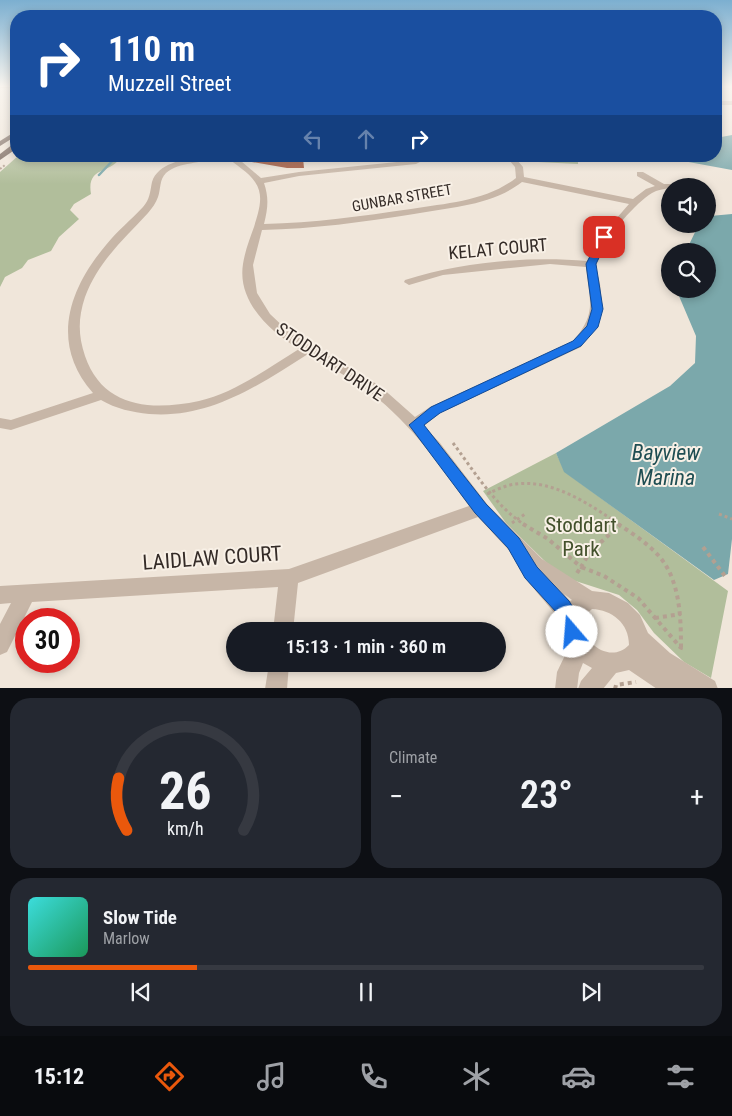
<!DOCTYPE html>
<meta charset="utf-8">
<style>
:root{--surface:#171b24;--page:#242831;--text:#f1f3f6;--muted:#9ea1a6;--line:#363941;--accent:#ea580c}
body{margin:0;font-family:"Roboto Condensed",sans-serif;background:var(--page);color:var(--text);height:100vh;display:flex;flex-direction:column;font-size:19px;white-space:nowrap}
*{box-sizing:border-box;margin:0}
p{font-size:16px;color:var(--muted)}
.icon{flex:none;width:28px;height:28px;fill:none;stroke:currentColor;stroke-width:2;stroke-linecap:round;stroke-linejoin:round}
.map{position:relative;height:688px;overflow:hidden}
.panel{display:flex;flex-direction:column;gap:10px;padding:10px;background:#0d0f14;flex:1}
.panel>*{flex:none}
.guide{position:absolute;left:10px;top:10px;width:712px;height:152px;border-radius:20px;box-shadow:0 2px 8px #0003;background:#1a4fa0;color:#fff;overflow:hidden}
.tools{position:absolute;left:661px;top:178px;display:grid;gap:10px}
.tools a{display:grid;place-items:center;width:55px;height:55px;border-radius:50%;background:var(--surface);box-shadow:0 2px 8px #0003;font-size:25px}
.speed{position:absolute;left:15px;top:608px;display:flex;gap:10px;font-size:25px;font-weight:700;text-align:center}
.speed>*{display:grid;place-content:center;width:65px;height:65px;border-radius:50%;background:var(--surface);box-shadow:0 2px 8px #0003;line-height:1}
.speed .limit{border:8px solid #d22;background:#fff;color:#111}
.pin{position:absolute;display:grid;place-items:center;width:42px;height:42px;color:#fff;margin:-21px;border-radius:10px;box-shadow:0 2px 8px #0006}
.me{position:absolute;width:55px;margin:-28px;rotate:342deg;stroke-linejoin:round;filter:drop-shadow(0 0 4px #0008)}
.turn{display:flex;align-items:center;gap:18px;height:105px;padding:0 15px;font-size:22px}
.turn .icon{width:65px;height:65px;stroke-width:2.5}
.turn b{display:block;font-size:35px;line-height:42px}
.lanes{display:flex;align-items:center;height:48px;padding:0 15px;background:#0003;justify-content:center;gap:25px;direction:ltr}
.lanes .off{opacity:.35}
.big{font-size:38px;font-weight:600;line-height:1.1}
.panel .tile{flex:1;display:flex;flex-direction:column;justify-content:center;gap:8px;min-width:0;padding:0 18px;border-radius:20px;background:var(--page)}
.panel .dial{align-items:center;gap:0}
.dial svg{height:130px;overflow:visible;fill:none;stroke:var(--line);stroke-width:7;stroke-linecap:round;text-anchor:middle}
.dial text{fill:var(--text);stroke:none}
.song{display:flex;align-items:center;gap:15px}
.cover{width:60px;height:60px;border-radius:8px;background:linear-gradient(135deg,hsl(180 70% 55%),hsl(150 70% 35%))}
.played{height:5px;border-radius:2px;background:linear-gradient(90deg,var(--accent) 25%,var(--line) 25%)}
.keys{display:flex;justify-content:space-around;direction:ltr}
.heat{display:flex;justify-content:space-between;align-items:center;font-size:28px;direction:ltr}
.panel .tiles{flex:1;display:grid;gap:10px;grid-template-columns:1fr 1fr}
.tile:last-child{grid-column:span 2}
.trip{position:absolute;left:226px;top:622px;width:280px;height:50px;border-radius:25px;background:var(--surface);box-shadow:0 2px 8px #0003;font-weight:600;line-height:50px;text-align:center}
.dock{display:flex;height:80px;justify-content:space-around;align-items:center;background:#090b0e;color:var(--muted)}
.dock .icon{width:35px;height:35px}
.dock .active{color:var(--accent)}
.dock b{font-size:22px;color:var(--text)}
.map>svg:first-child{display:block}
.green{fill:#b1be9b}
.water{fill:#7ba8ab}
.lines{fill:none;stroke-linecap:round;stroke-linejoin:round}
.stream{stroke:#7ba8ab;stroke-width:2.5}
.path-far2{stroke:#b3a091;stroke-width:2;stroke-dasharray:2 2;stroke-linecap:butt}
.path-far1{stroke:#b3a091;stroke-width:3;stroke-dasharray:3 3;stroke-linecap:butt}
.path{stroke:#b3a091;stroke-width:4;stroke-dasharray:4 4;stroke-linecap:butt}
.minor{fill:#c7b6a7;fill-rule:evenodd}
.major{fill:#756359;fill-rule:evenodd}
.wall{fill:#a4593f}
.building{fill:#bf6849;stroke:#864933}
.route{fill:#1a73e8;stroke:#114b97}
.labels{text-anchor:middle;stroke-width:4;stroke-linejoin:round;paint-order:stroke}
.far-street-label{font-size:15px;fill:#342b27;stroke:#f8f0e6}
.street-label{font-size:18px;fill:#342b27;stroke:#f8f0e6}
.near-park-label{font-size:21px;fill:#43512c;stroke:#f8f0e6}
.near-street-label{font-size:21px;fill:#342b27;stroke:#f8f0e6}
.near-water-label{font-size:22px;font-style:italic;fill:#1f4e53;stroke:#f8f0e6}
</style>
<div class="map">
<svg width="732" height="689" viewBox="0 0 732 689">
<rect width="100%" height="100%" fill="#f0e6da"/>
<g class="green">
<path d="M18,156H121C112,175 86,165 91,194L74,204L70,210L79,219L59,237L51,251L28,260L22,268L5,277L0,287V172Z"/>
<polygon points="520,156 578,156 578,164 518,161 517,159"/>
<polygon points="556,453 565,472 728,591 711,678 684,662 654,633 637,610 619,595 560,576 506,523 483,491"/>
</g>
<g class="water">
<polygon points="732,135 732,170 656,156 716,156 716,138"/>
<polygon points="732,214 732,539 728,574 714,580 564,472 556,453 670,386 695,363 696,336 676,289 708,289 708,251 686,251 699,224 708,224 708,218 710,216"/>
</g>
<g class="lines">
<polyline class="stream" points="99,175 117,156"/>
<g class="path-far2">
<polyline points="426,160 505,161"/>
<polyline points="0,169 6,164"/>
</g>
<g class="path-far1">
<path d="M453,443C474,471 495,506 525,525"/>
<path d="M487,494C496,490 506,485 516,484C553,479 591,505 620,525"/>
<polyline points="719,514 732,519"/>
<polyline points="512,523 525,514"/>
</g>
<g class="path">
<polyline points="523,524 548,539 581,567 590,552 620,525"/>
<path d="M618,524C632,533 647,543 658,555C680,579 681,617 681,648"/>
<polyline points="703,547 725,576"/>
<polyline points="577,573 581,567 604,576 638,598 681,648 679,653"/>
<polyline points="655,618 681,614"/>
<polyline points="615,689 616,685 636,682"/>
</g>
<g class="minor">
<rect x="716" y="101" width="16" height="4"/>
<path d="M200,156H216C201,165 180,161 166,173C159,180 161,189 158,197C156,203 152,208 148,213C123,240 98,262 85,297C78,318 78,335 85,356C103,408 151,411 199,401C235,393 268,368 299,349C270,331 237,302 243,264C245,251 250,238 254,227C258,213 265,196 255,182C249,172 235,165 226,156H235L261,178L299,172L416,160L420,162L416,164L299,176L264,183C269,198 268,208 264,224C314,223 362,216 411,209C448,203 486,201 516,178L515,167L509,160L510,156H518L517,160L523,167L524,177L633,199L646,189L655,186L637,176V172H643L664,184H693L694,186H670V188C664,189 657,190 652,193C634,204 599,244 596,265C596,271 599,278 600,284C604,313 600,324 581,347L440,413L424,426L440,443L487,504L542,559L592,591L609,593L628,603L640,615L648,633L670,653L715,681L718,689H657L629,670L616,673L603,689H578L581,681L592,668L583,663L579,673L577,689H555L557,672L569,647L564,636L562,622L529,583L516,562L517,559L478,517L298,583L293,631H273L278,587L32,602L7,652L0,655V624L11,603L0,604V586L289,569L469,506C440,465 411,424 371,393C352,378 328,367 308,354C259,385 210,419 149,414C132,412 116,409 101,400L11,430L0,428V418L11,420L93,393C50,344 68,290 106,245C117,231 131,220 143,207C150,199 150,192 152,182C158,163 183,160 200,156ZM522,182L629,204L602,235L587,261C527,256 463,262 405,280L404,282L409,285L443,275L550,264L586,267C589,301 598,312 573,341L430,407L415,417L380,386L289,332L270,314L257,293L253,265L262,230C313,229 363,222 414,214C451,207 491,206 522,182ZM564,594L572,600L570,601ZM592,609C612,610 629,623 629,645C610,665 580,642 582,618Z"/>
<polygon points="269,664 289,664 287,689 265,689"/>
</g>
<g class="major">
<polygon points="16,131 16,136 0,146 0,141"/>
<polygon points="13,144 16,144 16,149 0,160 0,154"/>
</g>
</g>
<g class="wall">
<rect x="0" y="87" width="16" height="1"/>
<polygon points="246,156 300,156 303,158 304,168 287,168 246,161"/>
</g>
<polygon class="building" points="276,156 300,156 303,158 287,158"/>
<linearGradient id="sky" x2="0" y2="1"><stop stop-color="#7cafd0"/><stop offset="0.47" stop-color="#f8f4ee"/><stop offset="1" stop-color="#f8f4ee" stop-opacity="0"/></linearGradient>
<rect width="732" height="184" fill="url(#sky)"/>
<polygon class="route" points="601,235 609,237 596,264 603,309 598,327 581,346 440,413 424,425 486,504 519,538 537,567 569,601 580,618 581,632 579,638 572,641 566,638 562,621 557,613 525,578 508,548 475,513 409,425 431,407 573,341 587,326 592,309 586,264"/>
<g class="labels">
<g class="far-street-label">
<text transform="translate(402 198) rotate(-10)" y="5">GUNBAR STREET</text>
</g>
<g class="street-label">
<text transform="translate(498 249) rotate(-5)" y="6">KELAT COURT</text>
<text transform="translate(330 362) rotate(34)" y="6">STODDART DRIVE</text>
</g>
<g class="near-park-label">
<text x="581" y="532">Stoddart<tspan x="581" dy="24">Park</tspan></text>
</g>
<g class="near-street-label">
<text transform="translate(212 558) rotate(-4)" y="7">LAIDLAW COURT</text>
</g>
<g class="near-water-label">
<text x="666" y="460">Bayview<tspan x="666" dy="25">Marina</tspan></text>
</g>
</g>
</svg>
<div class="tools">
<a><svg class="icon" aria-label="sound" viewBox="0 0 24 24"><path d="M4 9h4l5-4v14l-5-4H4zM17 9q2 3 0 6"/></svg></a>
<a><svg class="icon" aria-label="search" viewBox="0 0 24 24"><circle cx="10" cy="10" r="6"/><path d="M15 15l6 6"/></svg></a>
</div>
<div class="speed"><div class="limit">30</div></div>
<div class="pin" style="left:604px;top:237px;background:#d93025"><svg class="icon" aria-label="arrive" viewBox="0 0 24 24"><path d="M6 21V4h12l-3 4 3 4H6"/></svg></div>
<svg class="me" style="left:572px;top:632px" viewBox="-20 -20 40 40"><circle r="19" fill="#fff"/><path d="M0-13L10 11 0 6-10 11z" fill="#1a73e8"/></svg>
<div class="trip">15:13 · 1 min · 360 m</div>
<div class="guide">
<div class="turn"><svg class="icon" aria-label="right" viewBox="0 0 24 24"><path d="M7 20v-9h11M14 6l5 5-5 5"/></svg><div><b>110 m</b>Muzzell Street</div></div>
<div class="lanes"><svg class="icon off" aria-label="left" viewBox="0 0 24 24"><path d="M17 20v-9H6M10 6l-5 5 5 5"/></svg><svg class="icon off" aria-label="ahead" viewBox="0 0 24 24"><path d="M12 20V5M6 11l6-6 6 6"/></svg><svg class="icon" aria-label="right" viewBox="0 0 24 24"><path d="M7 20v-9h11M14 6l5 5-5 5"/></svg></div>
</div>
</div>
<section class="panel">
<div class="tiles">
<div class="tile dial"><svg viewBox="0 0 100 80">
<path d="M14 69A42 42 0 1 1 86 69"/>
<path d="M14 69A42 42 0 0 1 9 37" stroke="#ea580c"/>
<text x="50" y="56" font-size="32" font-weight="700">26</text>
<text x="50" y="72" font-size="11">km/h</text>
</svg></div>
<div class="tile"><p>Climate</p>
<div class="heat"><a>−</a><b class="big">23°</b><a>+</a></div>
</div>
<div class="tile">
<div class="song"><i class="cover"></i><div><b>Slow Tide</b><p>Marlow</p></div></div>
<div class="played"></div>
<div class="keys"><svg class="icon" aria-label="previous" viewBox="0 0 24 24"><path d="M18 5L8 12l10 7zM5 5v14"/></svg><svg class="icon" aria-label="pause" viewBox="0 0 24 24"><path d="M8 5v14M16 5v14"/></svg><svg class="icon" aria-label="next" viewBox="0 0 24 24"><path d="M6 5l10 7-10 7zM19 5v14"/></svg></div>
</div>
</div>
</section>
<nav class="dock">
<b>15:12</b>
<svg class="icon active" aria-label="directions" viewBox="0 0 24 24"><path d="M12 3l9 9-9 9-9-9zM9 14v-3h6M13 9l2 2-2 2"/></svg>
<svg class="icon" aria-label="music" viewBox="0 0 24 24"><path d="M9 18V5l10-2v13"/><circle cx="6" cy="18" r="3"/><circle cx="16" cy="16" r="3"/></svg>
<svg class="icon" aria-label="phone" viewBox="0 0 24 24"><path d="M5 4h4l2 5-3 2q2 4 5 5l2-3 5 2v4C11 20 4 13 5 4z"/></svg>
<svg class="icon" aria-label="climate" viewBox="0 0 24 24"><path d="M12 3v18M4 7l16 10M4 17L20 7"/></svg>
<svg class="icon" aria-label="car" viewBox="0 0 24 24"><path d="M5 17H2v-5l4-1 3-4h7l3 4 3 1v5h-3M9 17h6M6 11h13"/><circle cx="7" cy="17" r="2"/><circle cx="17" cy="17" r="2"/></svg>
<svg class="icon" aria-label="filters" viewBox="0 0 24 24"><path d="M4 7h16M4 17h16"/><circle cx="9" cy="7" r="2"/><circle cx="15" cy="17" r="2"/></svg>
</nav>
